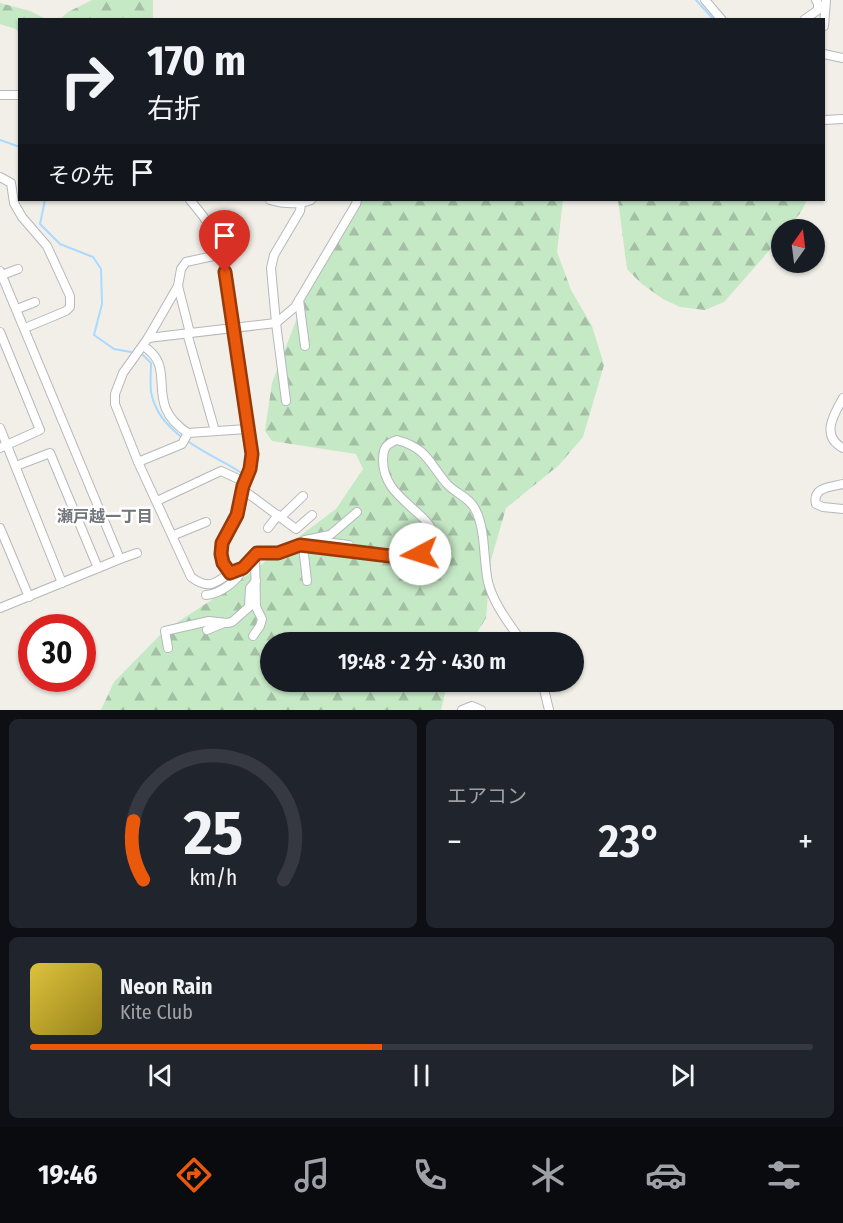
<!DOCTYPE html>
<html lang="ja">
<meta charset="utf-8">
<style>
:root{--surface:#171b24;--page:#20242c;--text:#f1f3f6;--muted:#9ea1a6;--line:#363941;--accent:#ea580c}
body{margin:0;font-family:"Fira Sans Condensed","Noto Sans JP",sans-serif;background:var(--page);color:var(--text);height:100vh;display:flex;flex-direction:column;font-size:22px;white-space:nowrap}
*{box-sizing:border-box;margin:0}
p{font-size:20px;color:var(--muted)}
.icon{flex:none;width:33px;height:33px;fill:none;stroke:currentColor;stroke-width:2;stroke-linecap:round;stroke-linejoin:round}
.map{position:relative;height:710px;overflow:hidden}
.sheet{display:flex;flex-direction:column;gap:9px;padding:9px;background:#0d0f14;flex:1}
.sheet>*{flex:none}
.top-card{position:absolute;left:18px;top:18px;width:807px;height:183px;border-radius:0px;box-shadow:0 2px 4px #0004;background:#171b24;color:var(--text);overflow:hidden}
.needle{width:39px;rotate:14deg}
.buttons{position:absolute;left:771px;top:219px;display:grid;gap:12px}
.buttons a{display:grid;place-items:center;width:54px;height:54px;border-radius:50%;background:var(--surface);box-shadow:0 2px 4px #0004;font-size:30px}
.speed{position:absolute;left:18px;top:614px;display:flex;gap:12px;font-size:30px;font-weight:700;text-align:center}
.speed>*{display:grid;place-content:center;width:78px;height:78px;border-radius:50%;background:var(--surface);box-shadow:0 2px 4px #0004;line-height:1}
.speed .limit{border:9px solid #d22;background:#fff;color:#111}
.pin{position:absolute;display:grid;place-items:center;width:51px;height:51px;color:#fff;margin:-62px -26px;border-radius:50% 50% 50% 0;rotate:-45deg;box-shadow:0 0 6px #0007}
.pin .icon{rotate:45deg}
.me{position:absolute;width:66px;margin:-33px;rotate:265deg;stroke-linejoin:round;filter:drop-shadow(0 0 4px #0008)}
.turn{display:flex;align-items:center;gap:21px;height:126px;padding:0 30px;font-size:27px}
.turn .icon{width:78px;height:78px;stroke-width:2.5}
.turn b{display:block;font-size:42px;line-height:51px}
.then{display:flex;align-items:center;height:57px;padding:0 30px;background:#0003;gap:12px;font-size:22px}
.big{font-size:45px;font-weight:600;line-height:1.1}
.sheet .card{flex:1;display:flex;flex-direction:column;justify-content:center;gap:9px;min-width:0;padding:0 21px;border-radius:9px;background:var(--page)}
.sheet .dial{align-items:center;gap:0}
.dial svg{height:156px;overflow:visible;fill:none;stroke:var(--line);stroke-width:7;stroke-linecap:round;text-anchor:middle}
.dial text{fill:var(--text);stroke:none}
.song{display:flex;align-items:center;gap:18px}
.cover{width:72px;height:72px;border-radius:9px;background:linear-gradient(135deg,hsl(50 70% 55%),hsl(50 70% 35%))}
.played{height:6px;border-radius:3px;background:linear-gradient(90deg,var(--accent) 45%,var(--line) 45%)}
.keys{display:flex;justify-content:space-around;direction:ltr}
.heat{display:flex;justify-content:space-between;align-items:center;font-size:33px;direction:ltr}
.sheet .tiles{flex:1;display:grid;gap:9px;grid-template-columns:1fr 1fr}
.card:last-child{grid-column:span 2}
.trip{position:absolute;left:260px;top:632px;width:324px;height:60px;border-radius:30px;background:var(--surface);box-shadow:0 2px 4px #0004;font-weight:600;line-height:60px;text-align:center}
.tabs{display:flex;height:96px;justify-content:space-around;align-items:center;background:#090b0e;color:var(--muted)}
.tabs .icon{width:42px;height:42px}
.tabs .on{color:var(--accent)}
.tabs b{font-size:27px;color:var(--text)}
.map>svg:first-child{display:block}
.forest{fill:url(#forest-firs)}
.lines{fill:none;stroke-linecap:round;stroke-linejoin:round}
.stream{stroke:#aadaff;stroke-width:2}
.minor-casing{stroke:#b5b8bc;stroke-width:10}
.minor{stroke:#fff;stroke-width:8}
.route-casing{stroke:#983908;stroke-width:15}
.route{stroke:#ea580c;stroke-width:10}
.labels{text-anchor:middle;stroke-width:5;stroke-linejoin:round;paint-order:stroke}
.neighbourhood-label{font-size:16px;font-weight:bold;fill:#70757a;stroke:#fff}
</style>
<div class="map">
<svg width="843" height="710" viewBox="0 0 843 710">
<defs>
<pattern id="forest-firs" width="22" height="20" patternUnits="userSpaceOnUse" patternTransform="scale(1.5)"><rect width="22" height="20" fill="#c5e8c5"/><path d="M5 1l3.5 6h-7zM16 11l3.5 6h-7z" fill="#a3c0a4"/></pattern>
</defs>
<rect width="100%" height="100%" fill="#f1efe8"/>
<g class="forest">
<polygon points="92,0 153,0 153,19 60,19 68,12"/>
<polygon points="0,3 30,11 46,19 20,20 19,33 16,29 0,24"/>
<polygon points="362,200 563,200 557,252 571,290 592,326 604,365 583,437 559,465 506,508 491,560 486,618 471,642 270,642 270,681 448,681 441,710 101,710 114,682 164,631 230,588 336,509 363,469 356,454 272,441 265,431 272,383 302,305 345,217"/>
<polygon points="618,200 807,200 801,212 787,229 782,230 781,237 724,302 705,310 680,307 663,299 642,284 627,269"/>
</g>
<g class="lines">
<g class="stream">
<polyline points="696,0 714,20"/>
<polyline points="0,140 20,147"/>
<polyline points="45,200 40,224 60,244 93,257 101,269 102,304 94,335 114,349 131,352"/>
<path d="M142,354L151,363C151,372 150,383 151,392C159,435 207,451 240,472"/>
</g>
<defs>
<g id="minor">
<polyline points="705,0 722,20"/>
<polyline points="805,19 818,10 818,3 816,0"/>
<polyline points="824,26 826,0"/>
<polyline points="824,54 843,58"/>
<polyline points="0,95 20,95"/>
<polyline points="824,120 843,119"/>
<polyline points="0,177 11,183 14,203 22,217 47,246 70,296 70,307 66,311 25,328"/>
<path d="M190,200C204,217 217,232 222,254L252,454L251,469L243,486L237,515L222,543L221,554L223,563L230,573"/>
<path d="M270,200C284,204 298,205 311,200"/>
<path d="M222,254L186,262L181,269L178,286L148,338L123,373L115,394V404L138,462L191,577C209,590 214,584 230,573C242,566 246,564 257,553C264,553 273,554 280,552C287,550 294,546 302,546C322,545 444,577 433,533C432,527 427,522 423,518C405,500 383,488 383,460C383,448 386,444 397,440C427,448 429,463 447,484C455,493 470,498 475,509C486,529 483,559 488,582C494,605 509,623 522,642"/>
<polyline points="0,271 120,559 0,608"/>
<polyline points="2,275 18,269"/>
<polyline points="178,286 190,333"/>
<polyline points="299,300 305,346"/>
<polyline points="17,309 35,302"/>
<polyline points="0,332 40,430 0,448"/>
<polyline points="187,333 215,431"/>
<polyline points="148,338 276,323 295,307 356,204 357,200"/>
<path d="M143,346C180,368 141,403 188,433"/>
<path d="M843,398C834,414 820,436 843,448"/>
<polyline points="286,401 276,323 271,268 274,255 300,211 301,203"/>
<polyline points="0,428 62,583"/>
<polyline points="138,462 182,444 188,433 247,429"/>
<polyline points="16,466 50,453 98,568"/>
<path d="M843,484C831,487 812,487 816,504L823,507L843,509"/>
<polyline points="242,489 296,529 312,515"/>
<polyline points="157,501 221,471 245,482"/>
<polyline points="281,517 303,496"/>
<polyline points="0,528 29,597"/>
<polyline points="268,528 278,515"/>
<polyline points="174,535 206,522"/>
<polyline points="305,540 330,535 357,512"/>
<polyline points="317,541 349,545"/>
<polyline points="303,546 307,581"/>
<polyline points="120,559 137,553"/>
<path d="M206,595C220,594 238,581 243,568"/>
<polyline points="207,630 224,623"/>
<polyline points="253,636 260,626 262,619 256,607 255,555"/>
<polyline points="168,648 165,631 209,621 227,623 232,622 249,607 250,588 256,581"/>
<polyline points="542,681 549,710"/>
<polyline points="462,710 472,706 481,710"/>
</g>
</defs>
<use href="#minor" class="minor-casing"/>
<use href="#minor" class="minor"/>
</g>
<g class="lines">
<defs>
<polyline id="route" points="225,272 252,454 250,469 243,486 237,515 222,543 221,554 223,563 230,573 243,568 257,553 278,553 300,545 398,557 420,554"/>
</defs>
<use href="#route" class="route-casing"/>
<use href="#route" class="route"/>
</g>
<g class="labels">
<g class="neighbourhood-label">
<text x="105" y="522">瀬戸越一丁目</text>
</g>
</g>
</svg>
<div class="buttons">
<a><svg class="needle" viewBox="-14 -14 28 28"><path d="M0-13l5 13h-10z" fill="#e53935"/><path d="M0 13l5-13h-10z" fill="#9ea1a6"/></svg></a>
</div>
<div class="speed"><div class="limit">30</div></div>
<div class="pin" style="left:225px;top:272px;background:#d93025"><svg class="icon" aria-label="arrive" viewBox="0 0 24 24"><path d="M6 21V4h12l-3 4 3 4H6"/></svg></div>
<svg class="me" style="left:420px;top:554px" viewBox="-20 -20 40 40"><circle r="19" fill="#fff"/><path d="M0-13L10 11 0 6-10 11z" fill="#ea580c"/></svg>
<div class="trip">19:48 · 2 分 · 430 m</div>
<div class="top-card">
<div class="turn"><svg class="icon" aria-label="right" viewBox="0 0 24 24"><path d="M7 20v-9h11M14 6l5 5-5 5"/></svg><div><b>170 m</b>右折</div></div>
<div class="then">その先<svg class="icon" aria-label="arrive" viewBox="0 0 24 24"><path d="M6 21V4h12l-3 4 3 4H6"/></svg></div>
</div>
</div>
<section class="sheet">
<div class="tiles">
<div class="card dial"><svg viewBox="0 0 100 80">
<path d="M14 69A42 42 0 1 1 86 69"/>
<path d="M14 69A42 42 0 0 1 9 39" stroke="#ea580c"/>
<text x="50" y="56" font-size="32" font-weight="700">25</text>
<text x="50" y="72" font-size="11">km/h</text>
</svg></div>
<div class="card"><p>エアコン</p>
<div class="heat"><a>−</a><b class="big">23°</b><a>+</a></div>
</div>
<div class="card">
<div class="song"><i class="cover"></i><div><b>Neon Rain</b><p>Kite Club</p></div></div>
<div class="played"></div>
<div class="keys"><svg class="icon" aria-label="previous" viewBox="0 0 24 24"><path d="M18 5L8 12l10 7zM5 5v14"/></svg><svg class="icon" aria-label="pause" viewBox="0 0 24 24"><path d="M8 5v14M16 5v14"/></svg><svg class="icon" aria-label="next" viewBox="0 0 24 24"><path d="M6 5l10 7-10 7zM19 5v14"/></svg></div>
</div>
</div>
</section>
<nav class="tabs">
<b>19:46</b>
<svg class="icon on" aria-label="directions" viewBox="0 0 24 24"><path d="M12 3l9 9-9 9-9-9zM9 14v-3h6M13 9l2 2-2 2"/></svg>
<svg class="icon" aria-label="music" viewBox="0 0 24 24"><path d="M9 18V5l10-2v13"/><circle cx="6" cy="18" r="3"/><circle cx="16" cy="16" r="3"/></svg>
<svg class="icon" aria-label="phone" viewBox="0 0 24 24"><path d="M5 4h4l2 5-3 2q2 4 5 5l2-3 5 2v4C11 20 4 13 5 4z"/></svg>
<svg class="icon" aria-label="climate" viewBox="0 0 24 24"><path d="M12 3v18M4 7l16 10M4 17L20 7"/></svg>
<svg class="icon" aria-label="car" viewBox="0 0 24 24"><path d="M5 17H2v-5l4-1 3-4h7l3 4 3 1v5h-3M9 17h6M6 11h13"/><circle cx="7" cy="17" r="2"/><circle cx="17" cy="17" r="2"/></svg>
<svg class="icon" aria-label="filters" viewBox="0 0 24 24"><path d="M4 7h16M4 17h16"/><circle cx="9" cy="7" r="2"/><circle cx="15" cy="17" r="2"/></svg>
</nav>
